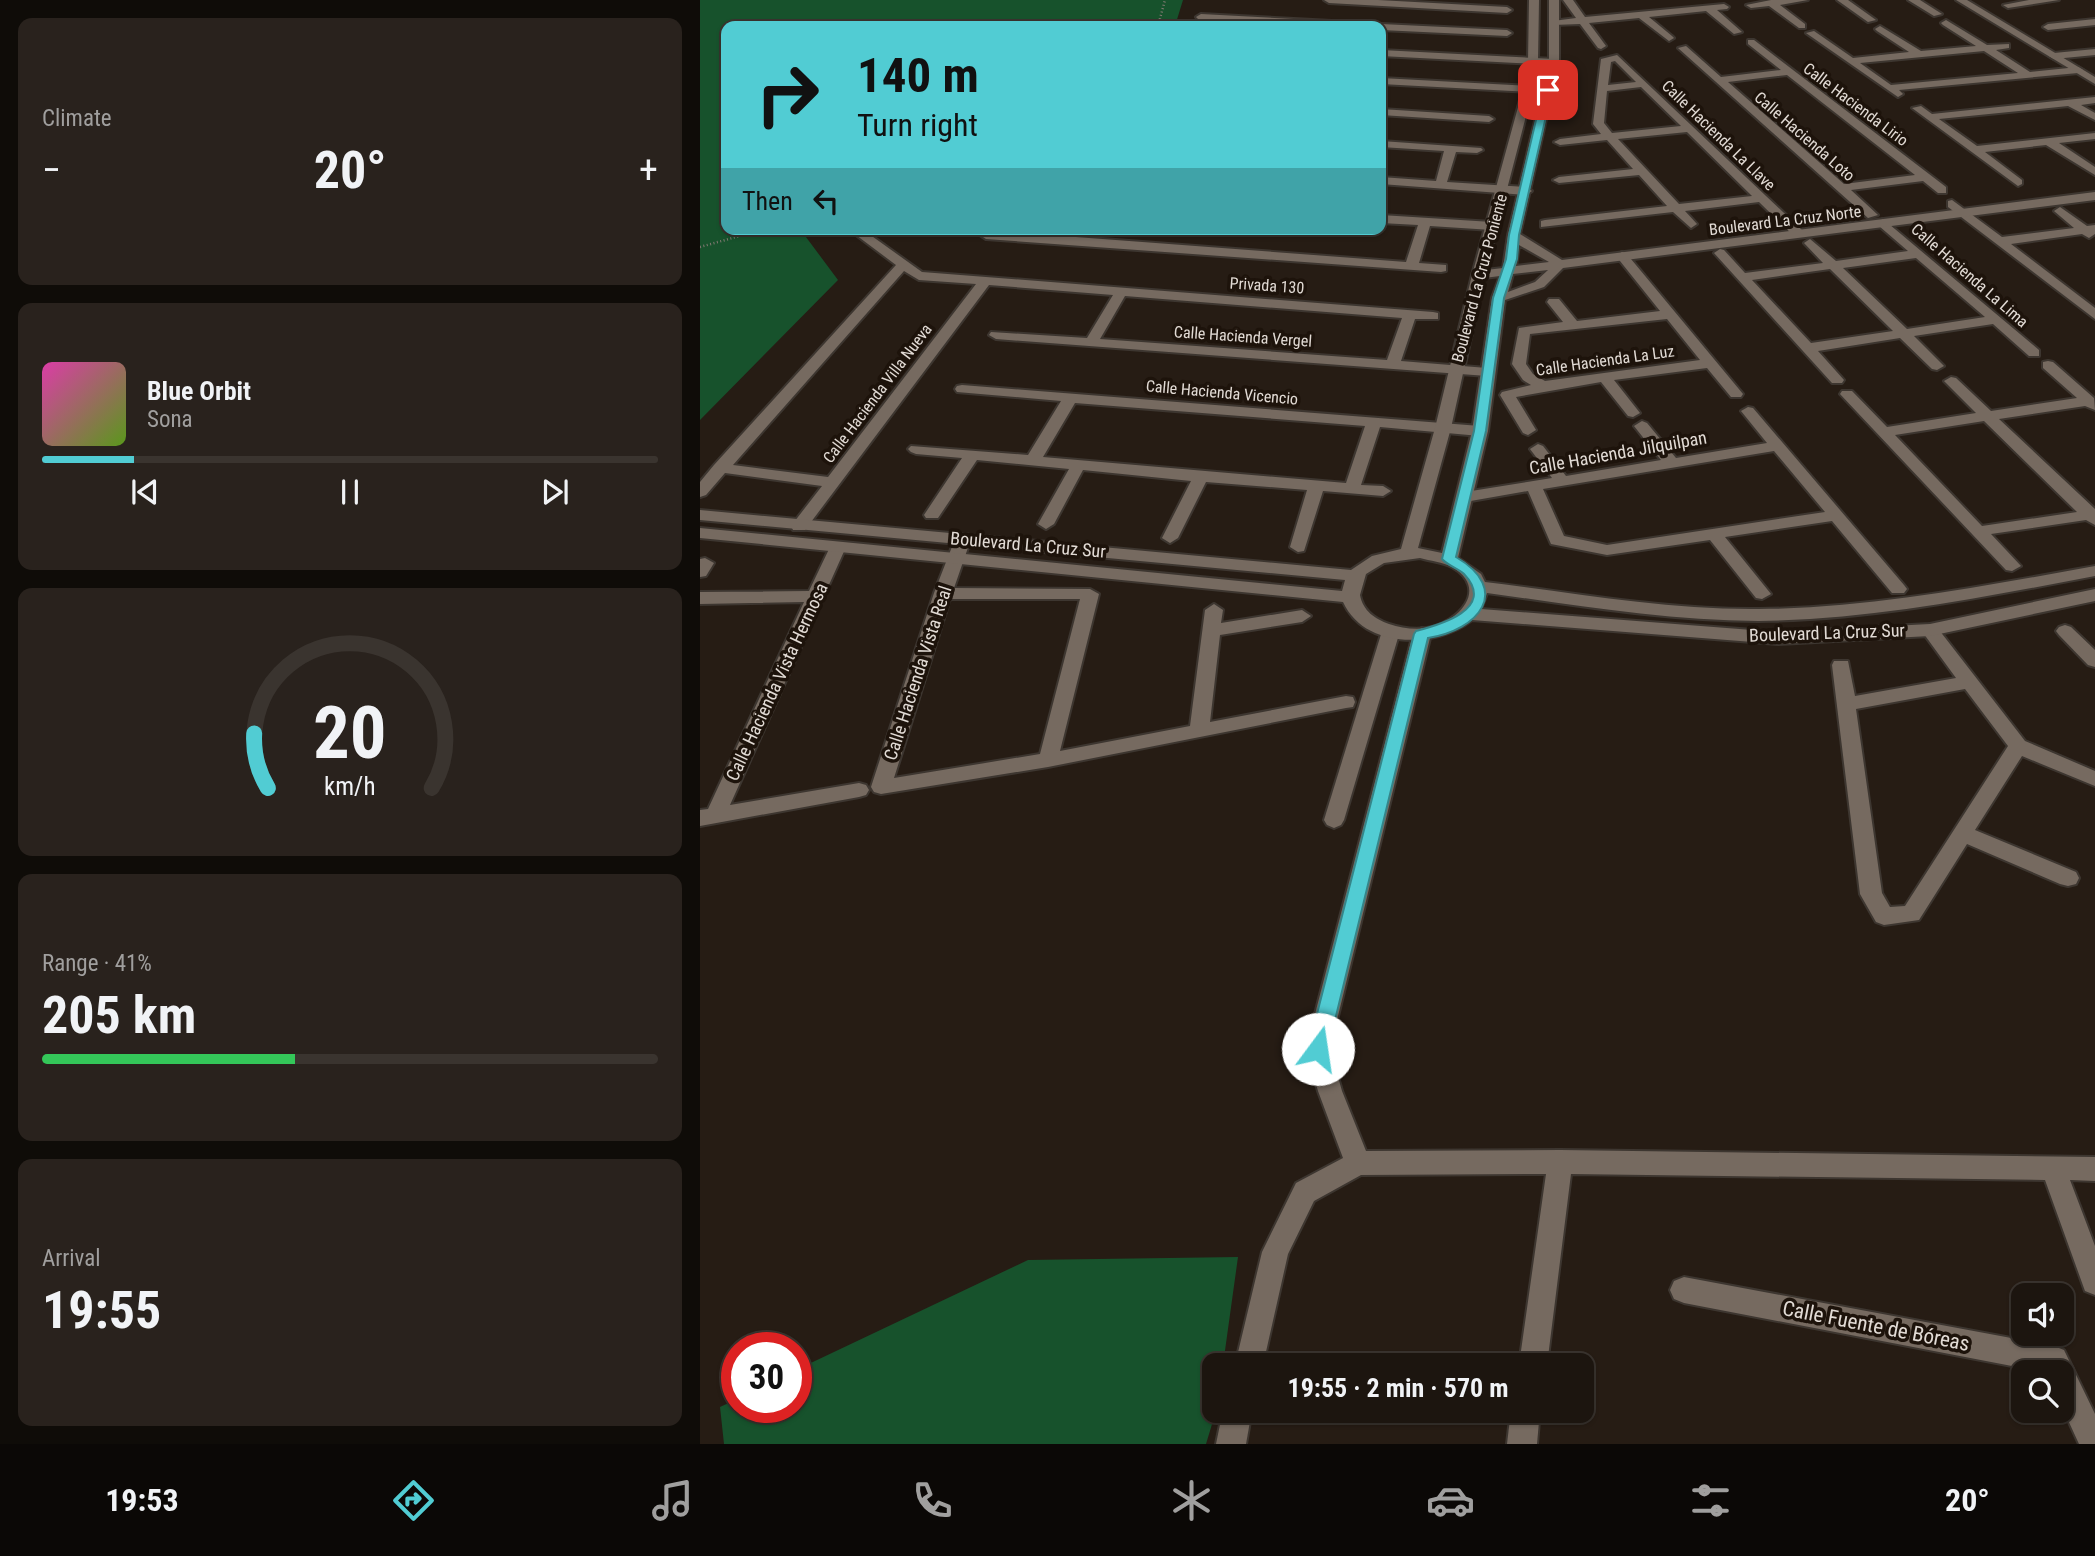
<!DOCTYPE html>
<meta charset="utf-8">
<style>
:root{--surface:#1c150f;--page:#29221d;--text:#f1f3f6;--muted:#a09f9e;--line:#3a342f;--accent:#51ccd3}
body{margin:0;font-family:"Roboto Condensed",sans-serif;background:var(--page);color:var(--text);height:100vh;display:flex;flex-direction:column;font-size:26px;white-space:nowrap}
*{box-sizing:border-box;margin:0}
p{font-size:23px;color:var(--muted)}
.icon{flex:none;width:38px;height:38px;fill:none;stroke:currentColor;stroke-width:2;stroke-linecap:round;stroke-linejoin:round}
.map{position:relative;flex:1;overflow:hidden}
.details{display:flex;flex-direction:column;gap:18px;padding:18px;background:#0f0c08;width:700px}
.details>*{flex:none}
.guide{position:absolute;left:21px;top:21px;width:665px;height:214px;border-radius:14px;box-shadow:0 2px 5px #0004,0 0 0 2px var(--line);background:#51ccd3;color:#111;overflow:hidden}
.fabs{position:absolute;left:1311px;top:1283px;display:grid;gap:14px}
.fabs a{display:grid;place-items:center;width:63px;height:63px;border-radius:14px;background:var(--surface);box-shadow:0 2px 5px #0004,0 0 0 2px var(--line);font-size:35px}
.speed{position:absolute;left:21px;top:1332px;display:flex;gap:14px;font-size:35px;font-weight:700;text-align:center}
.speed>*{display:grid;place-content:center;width:91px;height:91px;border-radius:50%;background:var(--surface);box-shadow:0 2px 5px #0004,0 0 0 2px var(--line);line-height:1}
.speed .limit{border:10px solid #d22;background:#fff;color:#111}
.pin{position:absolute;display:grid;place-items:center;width:60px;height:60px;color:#fff;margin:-30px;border-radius:14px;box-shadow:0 4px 10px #0006}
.me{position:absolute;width:77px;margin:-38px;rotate:14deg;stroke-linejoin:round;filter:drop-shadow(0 0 5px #0008)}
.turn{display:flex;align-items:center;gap:24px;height:147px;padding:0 21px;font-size:32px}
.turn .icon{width:91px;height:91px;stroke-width:2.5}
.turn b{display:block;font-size:49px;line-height:60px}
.then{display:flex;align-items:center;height:66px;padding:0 21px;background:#0003;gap:14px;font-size:26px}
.big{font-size:52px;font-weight:700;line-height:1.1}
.details .tile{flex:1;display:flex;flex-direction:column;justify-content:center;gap:10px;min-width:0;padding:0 24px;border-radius:14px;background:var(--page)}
.details .dial{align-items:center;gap:0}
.dial svg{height:182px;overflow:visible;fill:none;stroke:var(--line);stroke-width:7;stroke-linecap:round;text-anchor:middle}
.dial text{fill:var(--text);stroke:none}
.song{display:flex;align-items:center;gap:21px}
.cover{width:84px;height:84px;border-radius:10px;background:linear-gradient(135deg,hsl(320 70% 55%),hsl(90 70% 35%))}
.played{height:7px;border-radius:4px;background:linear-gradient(90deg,var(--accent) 15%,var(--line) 15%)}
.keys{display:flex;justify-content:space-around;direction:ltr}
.heat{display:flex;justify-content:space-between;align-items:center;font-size:38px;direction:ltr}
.charge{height:10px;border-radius:5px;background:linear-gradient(90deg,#34c759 41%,var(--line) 0)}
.trip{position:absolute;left:502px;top:1353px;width:392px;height:70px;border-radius:14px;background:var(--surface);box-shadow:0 2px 5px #0004,0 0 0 2px var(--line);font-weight:700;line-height:70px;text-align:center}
.menu{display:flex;height:112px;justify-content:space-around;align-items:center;background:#0b0806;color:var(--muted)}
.menu .icon{width:49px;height:49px}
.menu .selected{color:var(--accent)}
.menu b{font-size:32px;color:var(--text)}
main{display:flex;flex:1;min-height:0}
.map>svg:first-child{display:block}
.green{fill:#17522c}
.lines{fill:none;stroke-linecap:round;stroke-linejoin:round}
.minor-casing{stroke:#3d3630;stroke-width:4}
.tertiary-casing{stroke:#3d3630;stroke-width:4}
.path{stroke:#817972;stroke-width:2.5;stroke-dasharray:1 2.5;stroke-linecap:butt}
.minor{fill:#766a60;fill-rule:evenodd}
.tertiary{fill:#766a60;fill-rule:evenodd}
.route{fill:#51ccd3;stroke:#358589;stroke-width:2}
.labels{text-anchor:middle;stroke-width:7;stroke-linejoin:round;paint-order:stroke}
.far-street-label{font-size:16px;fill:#e2dbd5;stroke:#1d130b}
.street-label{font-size:18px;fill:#e2dbd5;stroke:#1d130b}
.near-street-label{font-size:21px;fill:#e2dbd5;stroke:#1d130b}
</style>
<main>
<section class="details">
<div class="tile"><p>Climate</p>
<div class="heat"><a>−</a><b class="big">20°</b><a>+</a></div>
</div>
<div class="tile">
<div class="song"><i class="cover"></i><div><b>Blue Orbit</b><p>Sona</p></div></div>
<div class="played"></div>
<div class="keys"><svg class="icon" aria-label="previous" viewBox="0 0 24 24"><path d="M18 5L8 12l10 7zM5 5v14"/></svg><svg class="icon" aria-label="pause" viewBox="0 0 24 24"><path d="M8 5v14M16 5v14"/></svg><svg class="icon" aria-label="next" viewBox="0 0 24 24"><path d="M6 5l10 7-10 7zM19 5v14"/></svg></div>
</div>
<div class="tile dial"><svg viewBox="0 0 100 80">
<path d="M14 69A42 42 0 1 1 86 69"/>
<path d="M14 69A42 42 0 0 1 8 45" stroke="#51ccd3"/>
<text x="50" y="56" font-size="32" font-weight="700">20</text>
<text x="50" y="72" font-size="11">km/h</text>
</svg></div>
<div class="tile"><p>Range · 41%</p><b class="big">205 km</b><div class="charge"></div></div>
<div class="tile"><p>Arrival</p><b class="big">19:55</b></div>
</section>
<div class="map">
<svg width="1395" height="1444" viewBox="0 0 1395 1444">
<rect width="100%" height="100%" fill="#261c14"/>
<g class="green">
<polygon points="0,0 483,0 475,26 26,26 26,229 113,229 103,233 138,280 0,420"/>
<polygon points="538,1257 523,1365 514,1365 516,1411 506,1444 24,1444 20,1407 37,1399 37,1407 96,1407 96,1370 328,1260"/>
</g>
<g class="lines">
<defs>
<g id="minor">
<polygon points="624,0 678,0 807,7 812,10 807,13 629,3"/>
<polygon points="863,0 873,0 885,17 1024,4 1029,7 1027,9 1017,10 1042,32 1034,34 1006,11 949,17 972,36 974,38 969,41 939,18 889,23 906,46 901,49 898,48 880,24 853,25 853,21 876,18"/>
<polygon points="1071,0 1108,0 1080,5 1105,24 1105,28 1099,28 1069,6 1051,8 1046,5"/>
<polygon points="1137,0 1148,0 1176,20 1168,22"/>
<polygon points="1208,0 1220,0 1242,14 1234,16"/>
<polygon points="1329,0 1359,0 1308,8 1303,5"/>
<polygon points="501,14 670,23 675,26 621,26 498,19 496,17"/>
<polygon points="1395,19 1395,25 1348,30 1343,27 1348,24"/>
<path d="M1246,20L1287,45L1309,44V48L1296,50L1330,72L1378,67L1383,70L1378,73L1199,90L1203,94L1198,97L1106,33L1114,31L1153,58L1209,52L1177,31L1175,29L1180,26L1221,51L1276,46L1243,25L1241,23ZM1284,51L1318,73L1191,85L1160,63Z"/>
<polygon points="681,24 807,30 812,33 807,36 681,30 681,26 677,26"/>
<path d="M1048,40H1054L1246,187V193H1238L1223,181L1151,190L1178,215L1168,218L978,48L986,46L1021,77L1081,70L1048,44ZM1087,75L1215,175L1144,184L1028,82Z"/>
<polygon points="1395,49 1395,55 1354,59 1349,56 1354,53"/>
<polygon points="681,50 854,59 859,62 854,65 681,56"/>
<path d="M917,55L1103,231V237H1095L1059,202L985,211L997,224L991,228L973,212L841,227V221L845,220L967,206L939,175L859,183L853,180L859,177L933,169L907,140L860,145L854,142L860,139L901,134L893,124L901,59ZM915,61L936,82L908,85L911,62ZM941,87L981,126L912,133L904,123L907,91ZM987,132L1052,196L979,204L918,139Z"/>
<polygon points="681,78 848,87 853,90 848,93 681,84"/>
<polygon points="1395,97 1395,103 1381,105 1395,113 1395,120 1368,106 1239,119 1277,146 1395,133 1395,139 1359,143 1395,167 1395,175 1346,145 1285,152 1322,180 1322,184 1318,186 1212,108 1221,106 1232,114"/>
<polygon points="681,109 789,116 794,119 789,122 681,115"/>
<polygon points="681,141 781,148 783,150 777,153 756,152 747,182 826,187 832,191 826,195 681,184 681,177 736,181 744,151 681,147"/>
<polygon points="1252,200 1302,237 1374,228 1354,211 1360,207 1387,226 1395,225 1395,234 1389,238 1382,234 1311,244 1395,308 1395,319 1248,207 1248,201"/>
<polygon points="681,215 792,222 798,226 792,230 730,226 719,263 746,265 746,271 741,272 286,239 271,229 706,262 718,225 681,223"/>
<path d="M1183,219L1339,350V356H1329L1293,324L1214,336L1244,366L1237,370L1232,369L1200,338L1118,351L1144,380L1142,383H1132L1014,253L1020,249L1024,250L1045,273L1123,263L1104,243L1110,239L1136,261L1208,251L1179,226L1177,223ZM1216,258L1285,317L1207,329L1143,268ZM1130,269L1193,331L1111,343L1052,280Z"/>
<path d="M148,229H162L222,272L733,312L738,313V319H715L701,361L787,368L794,372L787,376L296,339L289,335L291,332L387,338L413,295L289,285L105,530H93L91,526L122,486L25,473L6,495L0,497V482L14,465L196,265ZM204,271L219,280L276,284L128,477L33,465ZM425,296L702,318L687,360L400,339Z"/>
<path d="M922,252L926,253L1043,394L1041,397H1031L1007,368L914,380L940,413L933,417L928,416L901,382L816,397L836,430L828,435L823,433L800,395L802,392L831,385L823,380L812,364L819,328L863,322L847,302L849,299H859L877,321L960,311L916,256ZM967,319L1000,360L845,381L833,374L826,364L830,334Z"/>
<path d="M1348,361L1353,362L1394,398L1395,410L1385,406L1299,419L1395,509V525L1386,520L1291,534L1321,566L1312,571L1306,570L1140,394L1142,391H1152L1187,427L1276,413L1244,381L1251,377L1256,378L1291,411L1377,398L1343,368V362ZM1284,421L1377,512L1282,526L1195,435Z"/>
<path d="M262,385L780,426L788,431L780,436L680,427L661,485L683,486L691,491L683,496L623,491L604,551L598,552L590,547L607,490L506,482L478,538L470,543L462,538L491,481L383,470L354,524L346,529L338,524L369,469L277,460L238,518H226L224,515L262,458L216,454L211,452L208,449L211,446L328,455L361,401L257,392L255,389L257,386ZM375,403L665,426L646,483L343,457Z"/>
<path d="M1048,407L1053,408L1204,585L1207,589L1204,593H1192L1132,521L1025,537L1071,594L1062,599L1056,598L1010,540L907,555L851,544L828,491L765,502L757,497L765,492L852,478L830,449L838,444L843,446L866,476L961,460L934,426L942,421L947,423L976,458L1067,443L1041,411ZM1074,451L1125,512L907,545L864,536L843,489Z"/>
<path d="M263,534L271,539L254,588L390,589L399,594L360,751L490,726L505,610L514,604L523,610L521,623L602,610L611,616L602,622L520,635L510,722L646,696L653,697L655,702L653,707L646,708L348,767L181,794L174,792L171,787L234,593L255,539ZM250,599H380L340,754L194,778Z"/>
<polygon points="138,542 146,547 30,805 159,783 166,785 169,790 166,795 159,797 0,826 0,810 8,809 104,602 0,604 0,592 109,591 130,547"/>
<polygon points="5,558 14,563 6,576 0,577 0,559"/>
<path d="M1230,624L1236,626L1325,741L1395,771V786L1322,756L1275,830L1376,872L1379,878L1376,884L1368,886L1360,884L1267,844L1219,920L1184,925L1176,922L1160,894L1132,665L1134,661H1148L1155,696L1256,678L1221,630ZM1265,689L1308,746L1205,906L1190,907L1182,893L1156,709Z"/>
<polygon points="691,625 700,631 644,820 641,825 634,828 627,825 624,820 682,631"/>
<polygon points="1365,625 1371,627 1395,650 1395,667 1388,665 1359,635 1356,631 1359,627"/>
<polygon points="722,628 731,634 630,1049 642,1091 666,1151 860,1150 1395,1157 1395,1181 1370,1180 1395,1246 1395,1295 1385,1291 1345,1180 871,1174 847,1365 819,1365 846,1174 661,1175 614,1201 588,1254 563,1365 535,1365 562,1252 596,1183 643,1158 618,1091 606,1049 713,634"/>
<polygon points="984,1277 1354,1346 1364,1350 1395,1414 1395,1444 1379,1444 1362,1407 1362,1372 1343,1372 984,1303 974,1299 970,1290 974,1281"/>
<polygon points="523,1410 552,1410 546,1444 516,1444"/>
<polygon points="811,1410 840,1410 837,1444 807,1444"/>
</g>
<g id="tertiary">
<path d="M829,0H839L838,61L833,89L786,270L803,268L808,235L849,62V0H859V62L820,234L862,260L1395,192V200L863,268L844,287L805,300L788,431L758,558L781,574L785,582C876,593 967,610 1059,609C1172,608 1284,586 1395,566V576C1284,597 1171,620 1058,621C967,621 877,605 787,593L781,609L1078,632L1230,624L1395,589V601L1230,636L1078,644L772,620C736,648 665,650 643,602L0,538V528L642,591L645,580L0,520V510L651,570L672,556L701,549L735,428L772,275L823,89L828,61ZM819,245L849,262L816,266ZM848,270L835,282L808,292L813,274ZM800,276L792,298L772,431L742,553L718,548L751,428L784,278ZM720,558C730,561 743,562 752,567C790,589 758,623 727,628C714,630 701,628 689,624C675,619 663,611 660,595L666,574L684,563Z"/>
<polygon points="1256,0 1267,0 1395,77 1395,84"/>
</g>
</defs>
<use href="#minor" class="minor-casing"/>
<use href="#tertiary" class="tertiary-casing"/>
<g class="path">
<polyline points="458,26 465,0"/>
<polyline points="0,247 65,229"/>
</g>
<use href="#minor" class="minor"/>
<use href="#tertiary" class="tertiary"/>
</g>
<path class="route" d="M848,88L852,90L819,235L817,259L804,298L786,431L756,557C812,590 779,630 728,638L628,1049L625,1055L618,1057L611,1055L608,1049L714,634L716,631C739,625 797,609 764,574C758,568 748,566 742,559L774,431L793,298L806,259L809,235L843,90Z"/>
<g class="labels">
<g class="far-street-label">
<text transform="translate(1156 104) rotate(37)" y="6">Calle Hacienda Lirio</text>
<text transform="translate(1019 135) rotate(44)" y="6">Calle Hacienda La Llave</text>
<text transform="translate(1105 136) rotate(41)" y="6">Calle Hacienda Loto</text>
<text transform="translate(1085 220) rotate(-7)" y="6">Boulevard La Cruz Norte</text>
<text transform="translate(1270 275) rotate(41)" y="6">Calle Hacienda La Lima</text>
<text transform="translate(779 278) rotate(-75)" y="6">Boulevard La Cruz Poniente</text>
<text transform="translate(567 285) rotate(4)" y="6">Privada 130</text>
<text transform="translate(543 336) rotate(4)" y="6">Calle Hacienda Vergel</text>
<text transform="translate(905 360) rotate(-8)" y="6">Calle Hacienda La Luz</text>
<text transform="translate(522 392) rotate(5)" y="6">Calle Hacienda Vicencio</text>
<text transform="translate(177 393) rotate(-53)" y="6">Calle Hacienda Villa Nueva</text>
</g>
<g class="street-label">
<text transform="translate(918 453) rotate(-10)" y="6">Calle Hacienda Jilquilpan</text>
<text transform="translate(328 545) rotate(5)" y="6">Boulevard La Cruz Sur</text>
<text transform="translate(1127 633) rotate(-2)" y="6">Boulevard La Cruz Sur</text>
<text transform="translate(218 673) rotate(-72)" y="6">Calle Hacienda Vista Real</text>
<text transform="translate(77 682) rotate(-65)" y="6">Calle Hacienda Vista Hermosa</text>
</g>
<g class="near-street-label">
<text transform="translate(1176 1326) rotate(11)" y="7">Calle Fuente de Bóreas</text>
</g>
</g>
</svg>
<div class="fabs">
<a><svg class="icon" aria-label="sound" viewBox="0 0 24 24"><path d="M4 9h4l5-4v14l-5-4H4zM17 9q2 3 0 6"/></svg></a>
<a><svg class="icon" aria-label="search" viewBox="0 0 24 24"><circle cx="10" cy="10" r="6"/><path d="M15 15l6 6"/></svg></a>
</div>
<div class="speed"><div class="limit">30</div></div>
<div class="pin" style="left:848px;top:90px;background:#d93025"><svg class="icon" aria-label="arrive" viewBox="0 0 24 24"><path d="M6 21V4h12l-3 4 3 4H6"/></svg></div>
<svg class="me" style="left:618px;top:1049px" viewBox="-20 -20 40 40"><circle r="19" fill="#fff"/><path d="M0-13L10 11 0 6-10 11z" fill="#51ccd3"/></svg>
<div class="trip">19:55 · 2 min · 570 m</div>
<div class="guide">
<div class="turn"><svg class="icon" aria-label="right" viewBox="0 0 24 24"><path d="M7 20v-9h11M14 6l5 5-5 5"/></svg><div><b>140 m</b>Turn right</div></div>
<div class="then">Then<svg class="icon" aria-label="left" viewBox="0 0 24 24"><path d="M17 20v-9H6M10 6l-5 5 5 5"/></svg></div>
</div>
</div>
</main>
<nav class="menu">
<b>19:53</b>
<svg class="icon selected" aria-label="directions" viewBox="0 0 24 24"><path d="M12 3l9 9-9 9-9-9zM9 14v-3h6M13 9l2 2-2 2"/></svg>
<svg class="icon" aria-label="music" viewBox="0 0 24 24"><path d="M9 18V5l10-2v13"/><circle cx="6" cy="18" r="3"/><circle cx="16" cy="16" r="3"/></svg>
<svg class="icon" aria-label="phone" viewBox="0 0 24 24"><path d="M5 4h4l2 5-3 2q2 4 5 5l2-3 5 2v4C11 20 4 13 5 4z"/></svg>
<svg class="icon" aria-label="climate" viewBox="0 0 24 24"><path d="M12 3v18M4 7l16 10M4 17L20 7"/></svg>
<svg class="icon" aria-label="car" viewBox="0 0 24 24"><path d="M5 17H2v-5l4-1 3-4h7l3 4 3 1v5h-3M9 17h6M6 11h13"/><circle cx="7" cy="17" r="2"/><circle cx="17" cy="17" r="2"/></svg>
<svg class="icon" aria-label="filters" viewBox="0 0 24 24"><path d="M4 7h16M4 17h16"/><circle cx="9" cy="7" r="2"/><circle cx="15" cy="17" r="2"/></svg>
<b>20°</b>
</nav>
